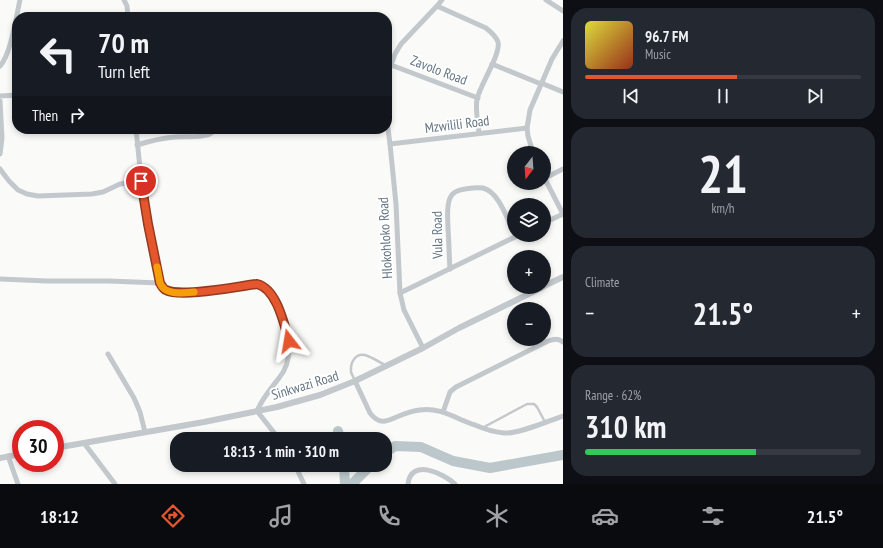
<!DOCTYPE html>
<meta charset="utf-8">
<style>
:root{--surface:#171b24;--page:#242831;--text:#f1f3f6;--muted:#9ea1a6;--line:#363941;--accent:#e4572e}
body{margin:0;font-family:"PT Sans Narrow",sans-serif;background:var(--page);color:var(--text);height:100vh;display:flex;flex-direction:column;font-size:15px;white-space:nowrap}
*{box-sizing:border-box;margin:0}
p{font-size:13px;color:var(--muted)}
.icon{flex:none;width:22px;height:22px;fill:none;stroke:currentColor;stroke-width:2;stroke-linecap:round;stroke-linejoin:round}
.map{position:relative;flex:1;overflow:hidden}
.details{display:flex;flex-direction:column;gap:8px;padding:8px;background:#0d0f14;width:320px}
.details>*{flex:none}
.guide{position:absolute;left:12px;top:12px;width:380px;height:122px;border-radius:16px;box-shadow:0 2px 6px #0003;background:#171b24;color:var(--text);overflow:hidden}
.needle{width:26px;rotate:197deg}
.controls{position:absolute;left:507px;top:146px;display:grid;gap:8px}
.controls a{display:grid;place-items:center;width:44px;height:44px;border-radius:50%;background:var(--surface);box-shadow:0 2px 6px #0003;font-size:20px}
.speed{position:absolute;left:12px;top:420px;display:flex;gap:8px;font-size:20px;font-weight:700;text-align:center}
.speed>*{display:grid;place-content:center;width:52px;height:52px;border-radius:50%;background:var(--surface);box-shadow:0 2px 6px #0003;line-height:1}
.speed .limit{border:6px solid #d22;background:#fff;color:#111}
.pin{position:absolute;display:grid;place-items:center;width:34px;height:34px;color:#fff;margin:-17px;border:2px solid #fff;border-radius:50%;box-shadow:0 1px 4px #0007}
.me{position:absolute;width:44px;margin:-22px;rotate:346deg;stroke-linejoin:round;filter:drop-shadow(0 0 3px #0008)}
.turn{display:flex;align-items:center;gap:14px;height:84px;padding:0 20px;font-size:18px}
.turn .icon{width:52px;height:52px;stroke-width:2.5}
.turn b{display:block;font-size:28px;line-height:34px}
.then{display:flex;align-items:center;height:38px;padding:0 20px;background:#0003;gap:8px;font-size:15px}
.big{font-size:30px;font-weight:600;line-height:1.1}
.details .tile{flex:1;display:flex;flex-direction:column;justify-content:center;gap:6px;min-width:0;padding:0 14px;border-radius:16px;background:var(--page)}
.details .dial{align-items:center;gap:0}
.dial b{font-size:52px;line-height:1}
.song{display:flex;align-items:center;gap:12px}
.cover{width:48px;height:48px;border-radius:6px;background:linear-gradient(135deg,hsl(60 70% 55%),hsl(10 70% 35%))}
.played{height:4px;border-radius:2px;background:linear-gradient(90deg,var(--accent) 55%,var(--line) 55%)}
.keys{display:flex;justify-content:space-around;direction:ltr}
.heat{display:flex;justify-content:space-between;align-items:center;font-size:22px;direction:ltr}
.charge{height:6px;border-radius:3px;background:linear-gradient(90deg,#34c759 62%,var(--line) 0)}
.trip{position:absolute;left:170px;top:432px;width:222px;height:40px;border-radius:16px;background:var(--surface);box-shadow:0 2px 6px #0003;font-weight:600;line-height:40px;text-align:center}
.tabs{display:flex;height:64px;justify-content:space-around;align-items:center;background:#090b0e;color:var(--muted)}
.tabs .icon{width:28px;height:28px}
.tabs .on{color:var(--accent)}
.tabs b{font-size:18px;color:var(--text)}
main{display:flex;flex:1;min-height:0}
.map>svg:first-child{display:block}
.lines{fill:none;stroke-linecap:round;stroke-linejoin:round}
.river{stroke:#bbc7cb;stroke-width:10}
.service{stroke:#c3c8cc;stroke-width:2.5}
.minor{stroke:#c3c8cc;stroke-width:5}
.tertiary{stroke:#c3c8cc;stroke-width:6}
.route-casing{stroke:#94391e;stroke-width:10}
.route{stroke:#e4572e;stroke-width:7}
.slow{stroke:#f59e0b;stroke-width:7}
.labels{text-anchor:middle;stroke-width:4;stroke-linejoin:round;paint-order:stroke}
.street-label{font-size:14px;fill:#657683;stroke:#fff}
</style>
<main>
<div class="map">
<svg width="563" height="484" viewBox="0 0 563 484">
<rect width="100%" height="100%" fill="#fafaf8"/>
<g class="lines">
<g class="river">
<polyline points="338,431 340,439"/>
<polyline points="385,453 395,446 421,447 453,461 490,468 563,455"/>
<polyline points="344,465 345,484"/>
<polyline points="352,484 371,465"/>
</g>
<g class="service">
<path d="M355,381C354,378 352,375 351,372C350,363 355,353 365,355C372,357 379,362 385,365"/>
<polyline points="484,427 527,404 534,404 537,407 545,422"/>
</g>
<g class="minor">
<polyline points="124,0 127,6 128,17"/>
<polyline points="546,0 563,11"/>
<path d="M437,6L486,28C491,32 496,36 498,42C501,54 480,85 477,99C475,110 478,122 479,133"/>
<polyline points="492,64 541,84"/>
<polyline points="391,65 478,98"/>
<path d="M0,66C11,54 16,17 20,0"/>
<polyline points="387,76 395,54 401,44 437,6 442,0"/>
<polyline points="541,83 563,92"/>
<polyline points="0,96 17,95"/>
<polyline points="0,101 2,138 0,154"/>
<polyline points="387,121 390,144 396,204 400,293 404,310 423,348"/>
<path d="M136,129L143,198L148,224L160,283C162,286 163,289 166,290C181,298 238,286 257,284C269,287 274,298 278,308C288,330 296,358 279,378C270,390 263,397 257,411L279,439"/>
<polyline points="253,129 253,131"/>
<polyline points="390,144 527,128"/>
<path d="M137,145C150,141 162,138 175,137C185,136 198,138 207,135C211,134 213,132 215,129"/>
<polyline points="533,153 528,136 527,128 530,110 552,59 563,41"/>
<polyline points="0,169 9,181 18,190 27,194 38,196 92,194 103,192 120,184 141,181"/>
<polyline points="544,177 563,214"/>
<polyline points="545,178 563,169"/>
<polyline points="544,223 563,214"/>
<path d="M450,269C449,255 449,242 448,229C448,219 446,207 450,198C452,192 458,190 465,189C471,188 477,187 483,188C499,192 507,219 514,233"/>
<polyline points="0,279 47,281 109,281 160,283"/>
<polyline points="400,293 519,235"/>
<polyline points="108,354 134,398 140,412 145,432"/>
<path d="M355,381L370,413C380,426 387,421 399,416C406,413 412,411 420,410C441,407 456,419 475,425C484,429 495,432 504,433C519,434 548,421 563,416"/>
<path d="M443,412L450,392L456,387L548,341C554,339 558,338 563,342"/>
<polyline points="84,443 115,484"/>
<polyline points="8,456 18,484"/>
<polyline points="295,465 304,484"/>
<path d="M408,484C411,458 443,473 455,484"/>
</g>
<g class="tertiary">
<polyline points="544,286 563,277"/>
<polyline points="55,448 204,422 277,407 320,395 355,381 423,348 459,328 543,287"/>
<polyline points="0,458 21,454"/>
</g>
</g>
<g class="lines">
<defs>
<path id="route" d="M141,181L148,224L160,283C162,286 163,289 166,290C181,298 239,286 257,284C277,289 284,324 289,341"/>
</defs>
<use href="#route" class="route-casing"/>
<use href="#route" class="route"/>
<path class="slow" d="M157,267C158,272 159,278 160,283C165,296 183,293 194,292"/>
</g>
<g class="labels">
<g class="street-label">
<text transform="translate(439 70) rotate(21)" y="5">Zavolo Road</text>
<text transform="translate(457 124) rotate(-7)" y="5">Mzwilili Road</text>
<text transform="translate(437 235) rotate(-91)" y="5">Vula Road</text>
<text transform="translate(385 238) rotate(-93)" y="5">Hlokohloko Road</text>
<text transform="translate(305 385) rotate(-17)" y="5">Sinkwazi Road</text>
</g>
</g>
</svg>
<div class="controls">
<a><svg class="needle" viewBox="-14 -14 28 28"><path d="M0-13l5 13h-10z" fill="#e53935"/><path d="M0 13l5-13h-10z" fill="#9ea1a6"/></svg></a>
<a><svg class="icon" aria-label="layers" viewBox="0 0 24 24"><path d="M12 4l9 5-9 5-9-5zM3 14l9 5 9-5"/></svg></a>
<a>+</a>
<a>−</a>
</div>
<div class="speed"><div class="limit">30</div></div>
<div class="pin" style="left:141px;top:181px;background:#d93025"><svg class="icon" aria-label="arrive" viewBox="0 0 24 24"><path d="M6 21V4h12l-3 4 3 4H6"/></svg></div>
<svg class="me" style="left:289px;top:341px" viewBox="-20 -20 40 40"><path d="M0-17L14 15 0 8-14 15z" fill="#e4572e" stroke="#fff" stroke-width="4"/></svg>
<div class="trip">18:13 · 1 min · 310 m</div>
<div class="guide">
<div class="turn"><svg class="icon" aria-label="left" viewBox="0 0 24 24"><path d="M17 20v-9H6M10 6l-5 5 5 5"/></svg><div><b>70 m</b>Turn left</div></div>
<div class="then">Then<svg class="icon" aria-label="right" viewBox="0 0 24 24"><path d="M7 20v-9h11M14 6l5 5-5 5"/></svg></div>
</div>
</div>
<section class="details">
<div class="tile">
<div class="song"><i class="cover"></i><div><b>96.7 FM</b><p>Music</p></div></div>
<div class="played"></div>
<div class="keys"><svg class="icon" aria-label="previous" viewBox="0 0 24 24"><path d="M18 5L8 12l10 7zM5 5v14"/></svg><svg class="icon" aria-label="pause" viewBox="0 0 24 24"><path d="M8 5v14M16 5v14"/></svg><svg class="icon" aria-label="next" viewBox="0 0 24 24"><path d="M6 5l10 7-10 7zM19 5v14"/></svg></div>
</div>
<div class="tile dial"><b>21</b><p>km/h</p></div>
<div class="tile"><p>Climate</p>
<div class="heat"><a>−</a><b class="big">21.5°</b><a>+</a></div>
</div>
<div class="tile"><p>Range · 62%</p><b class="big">310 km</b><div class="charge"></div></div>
</section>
</main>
<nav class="tabs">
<b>18:12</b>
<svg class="icon on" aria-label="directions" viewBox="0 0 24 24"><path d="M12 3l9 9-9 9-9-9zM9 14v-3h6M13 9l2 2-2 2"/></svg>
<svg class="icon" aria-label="music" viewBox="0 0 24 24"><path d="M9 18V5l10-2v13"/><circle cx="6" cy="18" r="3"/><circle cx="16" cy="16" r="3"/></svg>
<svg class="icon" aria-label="phone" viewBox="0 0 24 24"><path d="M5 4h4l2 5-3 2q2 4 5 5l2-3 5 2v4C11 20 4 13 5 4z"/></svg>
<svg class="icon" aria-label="climate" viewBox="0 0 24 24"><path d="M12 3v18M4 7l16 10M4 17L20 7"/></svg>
<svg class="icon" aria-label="car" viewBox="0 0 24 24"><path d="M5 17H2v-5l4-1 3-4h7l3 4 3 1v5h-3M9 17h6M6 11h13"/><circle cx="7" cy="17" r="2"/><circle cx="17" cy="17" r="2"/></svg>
<svg class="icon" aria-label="filters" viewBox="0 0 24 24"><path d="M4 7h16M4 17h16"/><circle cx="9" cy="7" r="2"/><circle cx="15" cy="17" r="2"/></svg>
<b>21.5°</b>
</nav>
